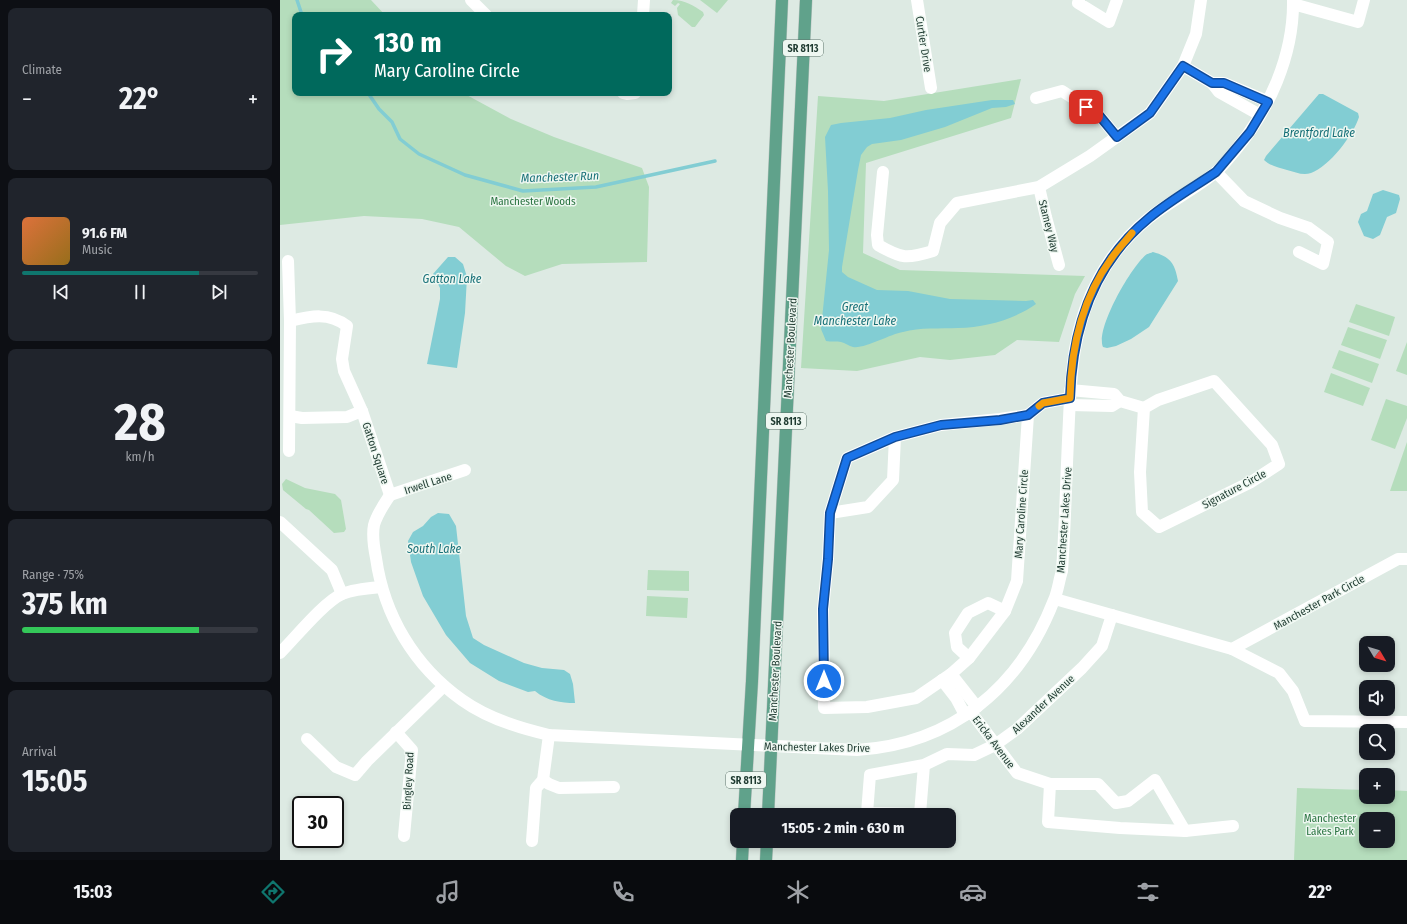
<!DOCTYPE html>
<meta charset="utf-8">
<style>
:root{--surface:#171b24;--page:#20242c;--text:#f1f3f6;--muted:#9ea1a6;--line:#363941;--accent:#0f766e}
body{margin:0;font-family:"Fira Sans Condensed",sans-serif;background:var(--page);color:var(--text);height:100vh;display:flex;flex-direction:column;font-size:15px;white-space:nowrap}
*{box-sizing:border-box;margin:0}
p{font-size:13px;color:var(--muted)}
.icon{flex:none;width:22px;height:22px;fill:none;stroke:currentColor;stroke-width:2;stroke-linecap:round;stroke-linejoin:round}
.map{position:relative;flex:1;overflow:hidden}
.drawer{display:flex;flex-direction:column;gap:8px;padding:8px;background:#0d0f14;width:280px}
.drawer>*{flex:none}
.banner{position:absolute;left:12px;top:12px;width:380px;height:84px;border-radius:8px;box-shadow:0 2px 6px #0003;background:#00695c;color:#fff;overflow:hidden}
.needle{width:26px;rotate:128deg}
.buttons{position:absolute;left:1079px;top:636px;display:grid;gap:8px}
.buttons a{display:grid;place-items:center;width:36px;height:36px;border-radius:8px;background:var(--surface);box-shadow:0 2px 6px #0003;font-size:20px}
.speed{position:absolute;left:12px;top:796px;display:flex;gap:8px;font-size:20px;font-weight:700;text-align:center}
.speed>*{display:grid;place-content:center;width:52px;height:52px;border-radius:50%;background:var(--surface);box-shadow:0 2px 6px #0003;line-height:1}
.speed .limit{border:2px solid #111;border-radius:6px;background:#fff;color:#111}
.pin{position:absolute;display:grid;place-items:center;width:34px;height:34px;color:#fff;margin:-17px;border-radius:8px;box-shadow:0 2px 6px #0006}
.me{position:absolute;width:44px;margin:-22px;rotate:0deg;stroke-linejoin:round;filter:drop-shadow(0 0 3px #0008)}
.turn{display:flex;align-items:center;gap:14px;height:84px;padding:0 16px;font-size:18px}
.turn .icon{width:52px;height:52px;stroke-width:2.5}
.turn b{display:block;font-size:28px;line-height:34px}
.big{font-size:30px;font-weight:700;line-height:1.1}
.drawer .widget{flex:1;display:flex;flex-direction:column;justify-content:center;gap:6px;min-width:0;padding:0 14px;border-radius:8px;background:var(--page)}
.drawer .dial{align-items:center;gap:0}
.dial b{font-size:52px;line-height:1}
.song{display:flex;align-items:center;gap:12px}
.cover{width:48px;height:48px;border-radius:6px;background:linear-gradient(135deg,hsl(20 70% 55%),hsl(40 70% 35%))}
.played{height:4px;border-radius:2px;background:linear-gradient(90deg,var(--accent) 75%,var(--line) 75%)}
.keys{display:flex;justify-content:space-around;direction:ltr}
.heat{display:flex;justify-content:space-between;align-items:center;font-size:22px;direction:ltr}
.charge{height:6px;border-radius:3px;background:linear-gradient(90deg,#34c759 75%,var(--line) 0)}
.trip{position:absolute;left:450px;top:808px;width:226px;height:40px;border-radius:8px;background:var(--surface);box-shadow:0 2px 6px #0003;font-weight:700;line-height:40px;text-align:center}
.dock{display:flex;height:64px;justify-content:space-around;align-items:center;background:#090b0e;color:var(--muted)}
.dock .icon{width:28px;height:28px}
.dock .selected{color:var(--accent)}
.dock b{font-size:18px;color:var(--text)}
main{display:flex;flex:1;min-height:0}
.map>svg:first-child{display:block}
.green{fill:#b5ddbc;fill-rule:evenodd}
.water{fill:#82cdd3}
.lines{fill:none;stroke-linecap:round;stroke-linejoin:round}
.stream{stroke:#82cdd3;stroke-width:3.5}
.primary-casing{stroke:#bcc4c1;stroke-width:13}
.minor{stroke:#fff;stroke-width:12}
.primary{stroke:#60a28b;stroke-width:12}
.route-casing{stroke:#114b97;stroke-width:10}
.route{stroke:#1a73e8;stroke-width:7}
.slow{stroke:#f59e0b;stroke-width:7}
.labels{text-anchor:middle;stroke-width:3;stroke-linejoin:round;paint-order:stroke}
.shield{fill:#eef7f1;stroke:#5c736a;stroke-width:1}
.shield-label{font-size:10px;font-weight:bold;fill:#1e3a30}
.street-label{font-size:11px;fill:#1e3a30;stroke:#eef7f1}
.park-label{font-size:11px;fill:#27723e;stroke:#eef7f1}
.water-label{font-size:12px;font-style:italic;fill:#177078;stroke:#eef7f1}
</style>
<main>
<section class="drawer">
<div class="widget"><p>Climate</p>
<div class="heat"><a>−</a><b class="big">22°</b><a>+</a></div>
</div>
<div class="widget">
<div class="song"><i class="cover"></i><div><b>91.6 FM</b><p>Music</p></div></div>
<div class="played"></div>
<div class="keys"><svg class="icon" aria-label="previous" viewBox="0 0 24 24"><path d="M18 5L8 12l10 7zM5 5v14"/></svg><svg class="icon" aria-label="pause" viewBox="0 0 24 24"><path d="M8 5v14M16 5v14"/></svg><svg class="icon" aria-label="next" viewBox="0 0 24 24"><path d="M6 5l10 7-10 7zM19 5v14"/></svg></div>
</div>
<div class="widget dial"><b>28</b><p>km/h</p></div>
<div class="widget"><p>Range · 75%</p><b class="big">375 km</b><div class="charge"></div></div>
<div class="widget"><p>Arrival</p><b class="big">15:05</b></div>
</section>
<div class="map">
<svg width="1127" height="860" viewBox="0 0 1127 860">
<rect width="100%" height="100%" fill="#ddeae3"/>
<g class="green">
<polygon points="0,0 91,0 105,15 15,15 15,93 183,93 231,119 274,137 362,168 369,187 367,262 282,264 245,276 226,266 179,227 142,219 84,216 0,225"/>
<path d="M393,0C405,0 414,6 423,12L424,15L415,27H412L398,15L397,8L400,4L398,3L395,6L391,3Z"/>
<polygon points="420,0 448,0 437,13"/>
<polygon points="741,79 731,118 586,163 583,253 620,270 805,276 795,294 779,342 737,340 715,355 670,360 640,357 577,371 521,368 538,96 604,101"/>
<polygon points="1076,304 1115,317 1109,336 1069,322"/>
<polygon points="1068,327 1107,340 1100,359 1061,345"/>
<polygon points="1127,342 1127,375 1116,371"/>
<polygon points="1059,350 1099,364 1092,383 1052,368"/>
<polygon points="1051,373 1090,388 1083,406 1044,392"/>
<polygon points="1106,399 1127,406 1127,418 1115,449 1091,440"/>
<polygon points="1127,442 1127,491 1110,491"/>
<polygon points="6,479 25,488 55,494 61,500 66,529 64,532 54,533 29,510 26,509 3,490 2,484"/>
<polygon points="368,570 409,571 409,591 367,590"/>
<polygon points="367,596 408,598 407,618 366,616"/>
<path d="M1017,788L1086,790V797H1108V790L1127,791V860H1014ZM1086,819H1108V841H1086Z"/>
</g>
<g class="water">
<path d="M1039,94H1043L1078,113L1079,117C1074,134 1049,167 1031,173C1023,176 1015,172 1007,170C999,168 990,166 984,160L986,156Z"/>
<path d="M712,100H733L735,104L726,107L712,108L665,127L621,140L592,144L587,147L581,155L578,170L562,267V272L568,277L597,290L628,291L670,299L746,301L753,300L756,304C733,320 706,327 678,328C660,329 640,327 623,332C610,334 585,349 573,347C569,346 565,343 561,342C557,341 551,342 546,341L541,329L549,250L548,191L545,137L551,125L561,123L610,118L646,110Z"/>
<polygon points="1103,190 1119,195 1120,199 1116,213 1107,217 1100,235 1093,239 1084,236 1078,222 1081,214 1087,211 1093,194"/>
<path d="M873,252C891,257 895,264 898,281L869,327L851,339L836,346L827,348L823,347C815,329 852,265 867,254C868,254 873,252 873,252Z"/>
<polygon points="168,257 175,257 183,264 187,277 185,313 177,368 147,364 160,299 160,288 153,274"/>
<path d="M158,513L169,514L176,526L186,616L193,638L204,645L244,663L262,668L284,670L290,674L293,684L295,703C281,703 267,701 255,691L248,692L219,681L190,663L166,635L143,596L131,562L128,541L133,532L143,526L151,517Z"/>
</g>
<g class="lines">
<g class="stream">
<polyline points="17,0 22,15"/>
<polyline points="88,93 99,109 112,122 120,139 139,154 185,175 243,191 316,187 435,161"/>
</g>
<defs>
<g id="primary">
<polyline points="464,815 472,681 502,0"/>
<polyline points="488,815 526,0"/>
<polyline points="462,860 463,841"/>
<polyline points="486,860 487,841"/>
</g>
</defs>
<use href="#primary" class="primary-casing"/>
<g class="minor">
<polyline points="191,0 206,15"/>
<polyline points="637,0 651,88"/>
<polyline points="799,0 798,3 829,22 837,0"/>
<polyline points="1013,4 1078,22 1084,0"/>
<polyline points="363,15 364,0"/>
<polyline points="903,66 932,83 939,92 980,115"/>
<polyline points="932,83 944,83 987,101"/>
<polyline points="343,93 347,94 355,93"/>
<polyline points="756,98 782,91 818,114 837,137"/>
<path d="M603,172L597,235L598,245C622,259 627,259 653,251L660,223L677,203L759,187L810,156L870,113L903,66L916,34L921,0"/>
<polyline points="936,172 964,201 1000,218 1029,228 1048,242 1043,264 1019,252"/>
<polyline points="759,187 766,217 779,265"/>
<polyline points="8,261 10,321 9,451"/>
<path d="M10,321C31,316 49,312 67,326L62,359L64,371L82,411L110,495"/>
<polygon points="934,381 992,445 999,464 971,482 879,527 862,512 860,472 864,408 878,400"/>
<polyline points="790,390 834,394 840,401 864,408"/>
<polyline points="790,405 832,406 840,401"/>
<polyline points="10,416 22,418 67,417 82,411"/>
<polyline points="615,437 567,458 550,513 548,559 543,609 544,667 544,708 587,707 636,698 671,674 689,658 725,611"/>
<path d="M110,495C104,504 97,514 94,525C92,535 94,548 96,558C104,615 134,666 182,700C207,718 238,728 269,735L577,750C672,744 740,688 774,600C778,591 779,580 782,571C785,527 786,484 788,440C791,382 790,331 819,278C831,256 849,234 869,218C890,201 916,189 936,172C943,166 948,159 954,152C989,111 1014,55 1013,0"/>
<polyline points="110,495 185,470"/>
<polyline points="550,513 588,507 613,480 615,437 661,425 720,419 748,415"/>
<polyline points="0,522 52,570 62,594"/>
<polyline points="775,599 952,649 1118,559 1127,559"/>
<polyline points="952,649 999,673 1013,691 1025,721 1127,722"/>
<path d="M0,653C15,638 44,602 62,594C74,589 89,588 101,587"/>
<polyline points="689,658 677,647 675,633 688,613 708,603 725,611 737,581 748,415 763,403 790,398"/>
<polyline points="671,674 697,707"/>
<polyline points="662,680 676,698 685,715"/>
<polyline points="691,712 737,773 770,784 818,784 836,803 848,801 875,780 905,831"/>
<polyline points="116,732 132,750 124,836"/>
<polyline points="27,739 56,767 75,775 87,761 164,686"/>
<polyline points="644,765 640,814 587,813 590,775 644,765 667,754 694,755 715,745 737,729 802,668 822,646 832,615"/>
<polyline points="263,780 269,784 279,788 334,787"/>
<polyline points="770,784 768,822 840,828 905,831 953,826"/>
<polyline points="252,841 256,788 263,780 269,735"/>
</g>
<use href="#primary" class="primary"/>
</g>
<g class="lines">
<defs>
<path id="route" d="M544,681L543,609L548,559L550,513L567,458L615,437L661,425L720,420L748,415L763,403L790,398C792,329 813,264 869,218C889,201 914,187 936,172L970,132L988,102L944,83H932L903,66L870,113L837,137L818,114L806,107"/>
</defs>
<use href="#route" class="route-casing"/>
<use href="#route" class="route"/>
<path class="slow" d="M759,406L763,403L790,398C791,349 801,300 831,259C837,250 845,242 852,233"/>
</g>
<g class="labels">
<g class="shield">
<rect x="503" y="40" width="40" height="16" rx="3"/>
<rect x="486" y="413" width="40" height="16" rx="3"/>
<rect x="446" y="772" width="40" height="16" rx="3"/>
</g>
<g class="shield-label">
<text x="523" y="52">SR 8113</text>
<text x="506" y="425">SR 8113</text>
<text x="466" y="784">SR 8113</text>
</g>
<g class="street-label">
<text transform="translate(644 44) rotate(81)" y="4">Curtier Drive</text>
<text transform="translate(769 226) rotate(76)" y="4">Stamey Way</text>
<text transform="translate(510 348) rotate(-87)" y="4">Manchester Boulevard</text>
<text transform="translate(96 453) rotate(72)" y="4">Gatton Square</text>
<text transform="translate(148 483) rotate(-18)" y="4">Irwell Lane</text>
<text transform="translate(954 489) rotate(-28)" y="4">Signature Circle</text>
<text transform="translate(741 514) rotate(-86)" y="4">Mary Caroline Circle</text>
<text transform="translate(784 520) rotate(-86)" y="4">Manchester Lakes Drive</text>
<text transform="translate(1039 602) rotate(-29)" y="4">Manchester Park Circle</text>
<text transform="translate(495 671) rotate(-87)" y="4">Manchester Boulevard</text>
<text transform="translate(763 704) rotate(-43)" y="4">Alexander Avenue</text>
<text transform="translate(714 742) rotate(53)" y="4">Ericka Avenue</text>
<text transform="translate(537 747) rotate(1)" y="4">Manchester Lakes Drive</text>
<text transform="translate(128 781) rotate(-87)" y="4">Bingley Road</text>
</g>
<g class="park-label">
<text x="253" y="205">Manchester Woods</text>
<text x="1050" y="822">Manchester<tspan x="1050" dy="13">Lakes Park</tspan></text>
</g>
<g class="water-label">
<text x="1039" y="137">Brentford Lake</text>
<text transform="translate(280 177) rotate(-2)" y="4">Manchester Run</text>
<text x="172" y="283">Gatton Lake</text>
<text x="575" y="311">Great<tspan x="575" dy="14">Manchester Lake</tspan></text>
<text x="154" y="553">South Lake</text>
</g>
</g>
</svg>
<div class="buttons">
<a><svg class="needle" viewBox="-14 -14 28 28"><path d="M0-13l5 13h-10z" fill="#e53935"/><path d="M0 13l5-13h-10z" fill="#9ea1a6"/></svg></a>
<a><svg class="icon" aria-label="sound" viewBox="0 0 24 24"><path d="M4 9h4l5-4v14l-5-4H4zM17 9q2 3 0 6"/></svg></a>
<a><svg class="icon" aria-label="search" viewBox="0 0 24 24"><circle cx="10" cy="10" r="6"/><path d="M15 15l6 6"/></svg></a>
<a>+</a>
<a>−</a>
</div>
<div class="speed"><div class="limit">30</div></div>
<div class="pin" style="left:806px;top:107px;background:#d93025"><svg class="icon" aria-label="arrive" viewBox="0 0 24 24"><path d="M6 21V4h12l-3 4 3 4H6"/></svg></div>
<svg class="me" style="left:544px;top:681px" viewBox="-20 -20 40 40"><circle r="17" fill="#1a73e8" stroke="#fff" stroke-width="3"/><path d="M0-11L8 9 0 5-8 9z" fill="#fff"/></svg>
<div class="trip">15:05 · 2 min · 630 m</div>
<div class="banner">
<div class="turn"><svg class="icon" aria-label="right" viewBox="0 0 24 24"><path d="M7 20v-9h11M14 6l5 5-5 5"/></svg><div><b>130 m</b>Mary Caroline Circle</div></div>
</div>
</div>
</main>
<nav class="dock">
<b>15:03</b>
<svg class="icon selected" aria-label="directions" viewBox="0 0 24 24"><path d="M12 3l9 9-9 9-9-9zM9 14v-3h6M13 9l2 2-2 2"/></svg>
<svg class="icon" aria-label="music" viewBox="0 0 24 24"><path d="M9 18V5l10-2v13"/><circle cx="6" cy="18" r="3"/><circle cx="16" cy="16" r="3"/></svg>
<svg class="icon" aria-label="phone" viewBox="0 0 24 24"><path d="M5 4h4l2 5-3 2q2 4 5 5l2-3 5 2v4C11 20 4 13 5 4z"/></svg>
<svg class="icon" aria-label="climate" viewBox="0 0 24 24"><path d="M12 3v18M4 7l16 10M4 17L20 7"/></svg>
<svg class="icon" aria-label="car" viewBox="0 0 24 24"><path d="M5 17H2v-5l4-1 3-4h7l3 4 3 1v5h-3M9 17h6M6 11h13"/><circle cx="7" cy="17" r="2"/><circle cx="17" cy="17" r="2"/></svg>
<svg class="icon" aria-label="filters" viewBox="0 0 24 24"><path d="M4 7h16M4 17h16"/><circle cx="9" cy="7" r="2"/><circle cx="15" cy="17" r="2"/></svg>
<b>22°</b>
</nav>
